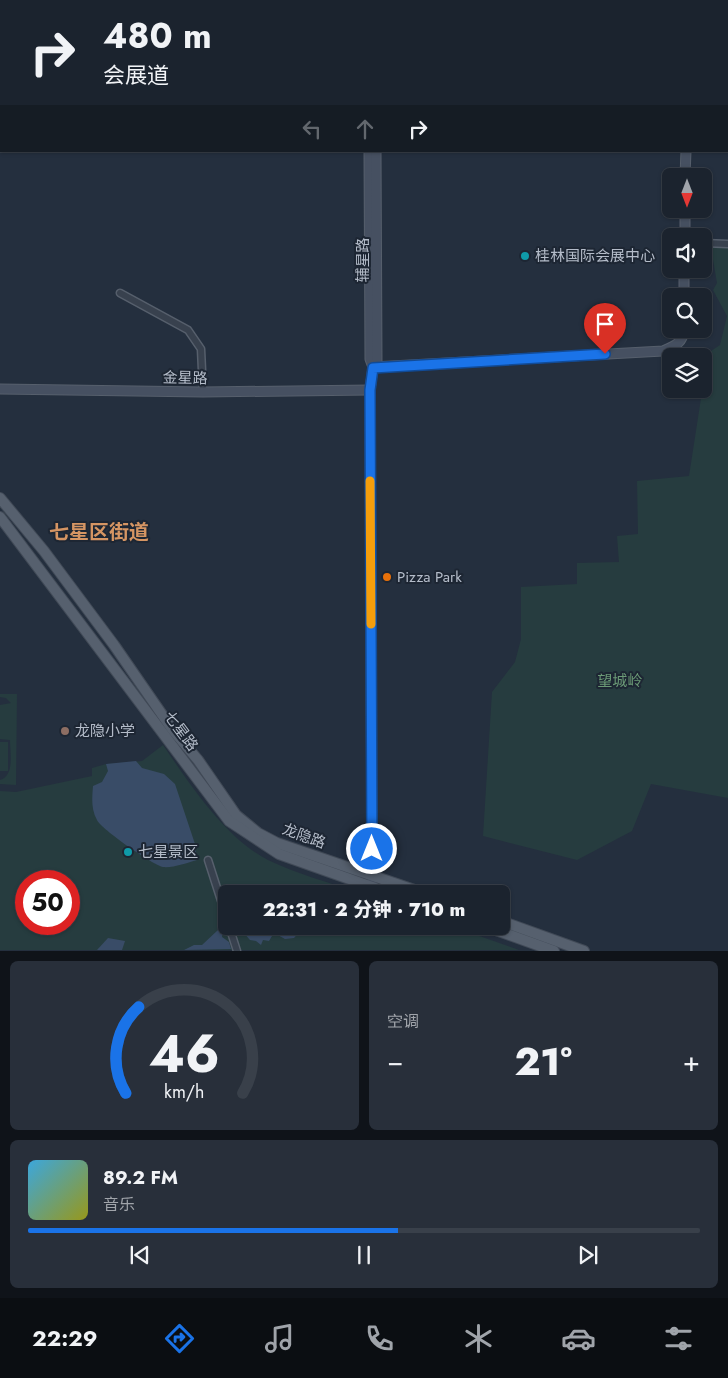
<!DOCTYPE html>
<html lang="zh">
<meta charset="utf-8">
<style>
:root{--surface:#1b232e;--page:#282f3a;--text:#f1f3f6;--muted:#a0a4aa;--line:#39404a;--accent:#1a73e8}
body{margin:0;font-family:Jost,"Noto Sans SC",sans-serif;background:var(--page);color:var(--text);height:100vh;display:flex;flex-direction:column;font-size:19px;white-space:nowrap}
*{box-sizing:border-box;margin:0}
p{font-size:16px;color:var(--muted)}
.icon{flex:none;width:28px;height:28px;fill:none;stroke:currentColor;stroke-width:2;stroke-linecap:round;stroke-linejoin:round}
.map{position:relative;height:951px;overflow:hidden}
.drawer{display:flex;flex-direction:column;gap:10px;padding:10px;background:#0f1319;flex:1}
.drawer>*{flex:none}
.banner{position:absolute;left:0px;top:0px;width:729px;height:152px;box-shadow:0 1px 4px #0004,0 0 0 1px var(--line);background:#1b232e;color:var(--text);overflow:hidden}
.needle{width:32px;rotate:180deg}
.buttons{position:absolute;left:662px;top:168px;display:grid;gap:10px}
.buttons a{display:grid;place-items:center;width:50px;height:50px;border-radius:8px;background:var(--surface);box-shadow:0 1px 4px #0004,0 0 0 1px var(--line);font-size:25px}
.speed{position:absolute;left:15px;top:870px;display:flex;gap:10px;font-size:25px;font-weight:700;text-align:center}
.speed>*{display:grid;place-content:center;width:65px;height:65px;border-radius:50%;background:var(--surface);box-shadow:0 1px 4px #0004,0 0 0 1px var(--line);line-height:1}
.speed .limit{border:8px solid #d22;background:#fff;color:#111}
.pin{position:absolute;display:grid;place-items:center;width:42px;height:42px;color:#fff;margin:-51px -21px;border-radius:50% 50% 50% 0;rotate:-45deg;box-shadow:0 0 5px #0007}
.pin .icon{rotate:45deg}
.me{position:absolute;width:55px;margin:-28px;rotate:0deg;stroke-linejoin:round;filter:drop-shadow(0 0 4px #0008)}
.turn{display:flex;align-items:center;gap:18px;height:105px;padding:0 20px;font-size:22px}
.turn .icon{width:65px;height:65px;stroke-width:2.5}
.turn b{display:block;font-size:35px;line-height:42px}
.lanes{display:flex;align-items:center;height:48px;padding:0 20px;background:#0003;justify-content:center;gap:25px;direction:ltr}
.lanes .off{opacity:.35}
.big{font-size:38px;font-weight:800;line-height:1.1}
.drawer .tile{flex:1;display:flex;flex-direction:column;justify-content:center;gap:8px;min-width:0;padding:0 18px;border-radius:8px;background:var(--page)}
.drawer .dial{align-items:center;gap:0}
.dial svg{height:130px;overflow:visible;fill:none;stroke:var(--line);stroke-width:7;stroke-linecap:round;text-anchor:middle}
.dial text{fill:var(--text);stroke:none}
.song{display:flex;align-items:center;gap:15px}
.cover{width:60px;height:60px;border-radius:8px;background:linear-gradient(135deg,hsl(200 70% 55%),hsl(60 70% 35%))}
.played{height:5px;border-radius:2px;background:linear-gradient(90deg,var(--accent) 55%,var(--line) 55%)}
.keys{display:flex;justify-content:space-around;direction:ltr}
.heat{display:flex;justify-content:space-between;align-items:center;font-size:28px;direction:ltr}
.drawer .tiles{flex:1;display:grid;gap:10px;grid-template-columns:1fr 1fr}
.tile:last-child{grid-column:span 2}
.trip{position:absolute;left:218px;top:885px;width:292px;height:50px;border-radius:8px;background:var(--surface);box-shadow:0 1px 4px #0004,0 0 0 1px var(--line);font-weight:800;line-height:50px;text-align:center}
.dock{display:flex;height:80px;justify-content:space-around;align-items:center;background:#0b0e12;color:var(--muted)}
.dock .icon{width:35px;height:35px}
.dock .active{color:var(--accent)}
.dock b{font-size:22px;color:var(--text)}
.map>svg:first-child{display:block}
.green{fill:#263c3f;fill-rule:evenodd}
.water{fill:#394c67}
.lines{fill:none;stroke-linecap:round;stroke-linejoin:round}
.street-casing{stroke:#565f6c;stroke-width:9}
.secondary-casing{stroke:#565f6c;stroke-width:11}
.primary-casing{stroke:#414a57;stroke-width:12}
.street{stroke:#38414e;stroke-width:6}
.secondary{stroke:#465061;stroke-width:9}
.primary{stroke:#56606e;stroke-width:10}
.route-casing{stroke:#114b97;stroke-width:12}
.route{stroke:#1a73e8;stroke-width:9}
.slow{stroke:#f59e0b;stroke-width:9}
.culture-dot{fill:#0f9aa8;stroke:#1d2633;stroke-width:2}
.food-dot{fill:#e8710a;stroke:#1d2633;stroke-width:2}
.education-dot{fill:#8d6e63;stroke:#1d2633;stroke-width:2}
.labels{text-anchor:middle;stroke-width:4;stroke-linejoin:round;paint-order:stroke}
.poi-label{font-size:15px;fill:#b4bcc9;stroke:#1d2633;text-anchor:start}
.street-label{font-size:15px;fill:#b4bcc9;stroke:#1d2633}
.park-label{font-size:15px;fill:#6b9a76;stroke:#1d2633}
.district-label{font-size:20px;font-weight:bold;fill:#d59563;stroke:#1d2633}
</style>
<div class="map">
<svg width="728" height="951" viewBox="0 0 728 951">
<rect width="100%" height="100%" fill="#242f3e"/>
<g class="green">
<polygon points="402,0 677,0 402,1"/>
<polygon points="711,248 728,248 728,798 651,784 632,831 577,860 483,836 492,692 515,662 521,639 521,587 577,584 577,563 619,562 617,536 638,534 637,481 689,476 708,353 720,345 727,316 713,290 717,283"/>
<path d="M0,694H17L16,785L0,784V780C15,776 10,752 10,740L0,739V705L11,703L6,698L0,697Z"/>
<rect x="0" y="742" width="8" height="29"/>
<path d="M163,745C189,783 225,838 268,860C297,874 331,883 362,894H226V926H451L519,950H0V791L16,792L92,776V768L106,764L142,761ZM26,881H69V924H26Z"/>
</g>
<g class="water">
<path d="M136,761L142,768L164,774L175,784L195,844L197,860C187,863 173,868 163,867C153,865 101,829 97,820C91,809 92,798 93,786L102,782L108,771L106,764Z"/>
<polygon points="254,926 294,926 302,929 294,938 285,939 276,934 272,936 269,941 263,940 261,945 256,941 250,940 243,932"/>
<polygon points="218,930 223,930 222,937 229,942 231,949 184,950 194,945 202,945"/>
<polygon points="108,938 125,941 122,950 97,950"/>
</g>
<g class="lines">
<defs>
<g id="street">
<polyline points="216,0 216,1"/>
<polyline points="704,243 728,244"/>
<polyline points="120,293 188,330 201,349 203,392"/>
<polyline points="208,860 226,916"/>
<polyline points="229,926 237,951"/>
</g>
<g id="secondary">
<polyline points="369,0 369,1"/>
<polyline points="375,0 375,1"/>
<polyline points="688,1 688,0"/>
<polyline points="369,151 370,359 373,367"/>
<polyline points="685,176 686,151"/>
<polyline points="685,236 685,209"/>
<polyline points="684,296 684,269"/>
<path d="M373,367L663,351C675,346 683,343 684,329"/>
<polyline points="0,389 203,392 370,390"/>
<polyline points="372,882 370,390 373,367 377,361 376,151"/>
</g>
<g id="primary">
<polyline points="0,498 44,551 114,645 172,729 198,760 236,815 258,833 277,843 426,894"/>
<polyline points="0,517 229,821 279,854 392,894"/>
<polyline points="501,921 584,951"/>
<polyline points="485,926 554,951"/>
</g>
</defs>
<use href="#street" class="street-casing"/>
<use href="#secondary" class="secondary-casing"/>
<use href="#primary" class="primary-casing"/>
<use href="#street" class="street"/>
<use href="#secondary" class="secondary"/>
<use href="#primary" class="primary"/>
</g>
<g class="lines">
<defs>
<polyline id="route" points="372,849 370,390 373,368 605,354"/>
</defs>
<use href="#route" class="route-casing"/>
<use href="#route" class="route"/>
<polyline class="slow" points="370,481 371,624"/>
</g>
<g class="culture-dot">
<circle cx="525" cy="256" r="5"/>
<circle cx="128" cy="852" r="5"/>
</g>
<circle class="food-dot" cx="387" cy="577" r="5"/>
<circle class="education-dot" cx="65" cy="731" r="5"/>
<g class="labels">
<g class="poi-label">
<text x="535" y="261">桂林国际会展中心</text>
<text x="397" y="582">Pizza Park</text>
<text x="75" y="736">龙隐小学</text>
<text x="138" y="857">七星景区</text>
</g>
<g class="street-label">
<text transform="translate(363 260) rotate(-90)" y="5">辅星路</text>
<text transform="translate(185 378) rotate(1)" y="5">金星路</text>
<text transform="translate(181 731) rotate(53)" y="5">七星路</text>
<text transform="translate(304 836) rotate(20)" y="5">龙隐路</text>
</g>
<g class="park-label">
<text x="620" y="686">望城岭</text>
</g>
<g class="district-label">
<text x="99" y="539">七星区街道</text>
</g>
</g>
</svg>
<div class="buttons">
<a><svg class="needle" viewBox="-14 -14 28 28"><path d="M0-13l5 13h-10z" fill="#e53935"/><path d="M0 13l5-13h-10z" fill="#a0a4aa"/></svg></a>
<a><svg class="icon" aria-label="sound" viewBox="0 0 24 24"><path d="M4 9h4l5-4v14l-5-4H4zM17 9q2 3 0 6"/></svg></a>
<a><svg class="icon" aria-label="search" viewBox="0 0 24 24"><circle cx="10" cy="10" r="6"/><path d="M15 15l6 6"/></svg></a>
<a><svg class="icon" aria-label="layers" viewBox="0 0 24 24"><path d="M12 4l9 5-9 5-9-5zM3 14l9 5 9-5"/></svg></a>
</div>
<div class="speed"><div class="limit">50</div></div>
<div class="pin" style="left:605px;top:354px;background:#d93025"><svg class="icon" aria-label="arrive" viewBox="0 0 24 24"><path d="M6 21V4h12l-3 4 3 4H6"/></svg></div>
<svg class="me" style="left:372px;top:849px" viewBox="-20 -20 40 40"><circle r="17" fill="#1a73e8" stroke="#fff" stroke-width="3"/><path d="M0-11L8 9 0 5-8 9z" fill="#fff"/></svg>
<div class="trip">22:31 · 2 分钟 · 710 m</div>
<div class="banner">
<div class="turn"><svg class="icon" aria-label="right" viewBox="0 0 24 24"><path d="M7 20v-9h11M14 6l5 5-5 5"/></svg><div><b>480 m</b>会展道</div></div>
<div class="lanes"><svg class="icon off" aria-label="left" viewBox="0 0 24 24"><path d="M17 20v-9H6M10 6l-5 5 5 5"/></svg><svg class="icon off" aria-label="ahead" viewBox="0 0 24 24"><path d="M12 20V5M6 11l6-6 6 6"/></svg><svg class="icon" aria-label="right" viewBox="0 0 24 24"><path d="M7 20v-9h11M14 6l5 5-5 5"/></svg></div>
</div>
</div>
<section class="drawer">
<div class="tiles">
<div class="tile dial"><svg viewBox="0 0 100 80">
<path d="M14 69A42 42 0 1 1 86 69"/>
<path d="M14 69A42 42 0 0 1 22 16" stroke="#1a73e8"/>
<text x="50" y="56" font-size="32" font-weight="700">46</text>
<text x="50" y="72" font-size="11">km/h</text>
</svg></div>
<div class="tile"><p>空调</p>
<div class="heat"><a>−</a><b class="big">21°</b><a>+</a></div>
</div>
<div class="tile">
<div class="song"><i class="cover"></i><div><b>89.2 FM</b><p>音乐</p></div></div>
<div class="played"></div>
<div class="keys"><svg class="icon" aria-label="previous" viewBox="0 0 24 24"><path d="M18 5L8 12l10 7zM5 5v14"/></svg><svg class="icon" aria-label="pause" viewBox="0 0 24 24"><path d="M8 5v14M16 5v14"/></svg><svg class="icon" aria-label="next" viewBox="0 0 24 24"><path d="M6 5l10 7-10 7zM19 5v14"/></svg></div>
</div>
</div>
</section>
<nav class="dock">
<b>22:29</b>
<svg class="icon active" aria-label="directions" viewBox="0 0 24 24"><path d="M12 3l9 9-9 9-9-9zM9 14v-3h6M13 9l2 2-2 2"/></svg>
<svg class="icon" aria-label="music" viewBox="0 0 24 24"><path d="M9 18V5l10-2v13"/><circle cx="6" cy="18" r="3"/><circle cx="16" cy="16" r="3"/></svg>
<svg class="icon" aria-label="phone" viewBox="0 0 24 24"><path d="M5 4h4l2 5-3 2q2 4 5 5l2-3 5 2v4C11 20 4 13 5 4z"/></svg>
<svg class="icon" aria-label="climate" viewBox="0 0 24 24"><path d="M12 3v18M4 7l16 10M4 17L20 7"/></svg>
<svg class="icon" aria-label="car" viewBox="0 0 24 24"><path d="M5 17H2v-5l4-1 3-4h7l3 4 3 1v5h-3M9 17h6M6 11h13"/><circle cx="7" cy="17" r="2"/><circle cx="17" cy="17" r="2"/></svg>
<svg class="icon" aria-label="filters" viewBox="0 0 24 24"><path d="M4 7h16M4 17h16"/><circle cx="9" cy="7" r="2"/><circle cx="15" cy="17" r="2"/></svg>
</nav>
